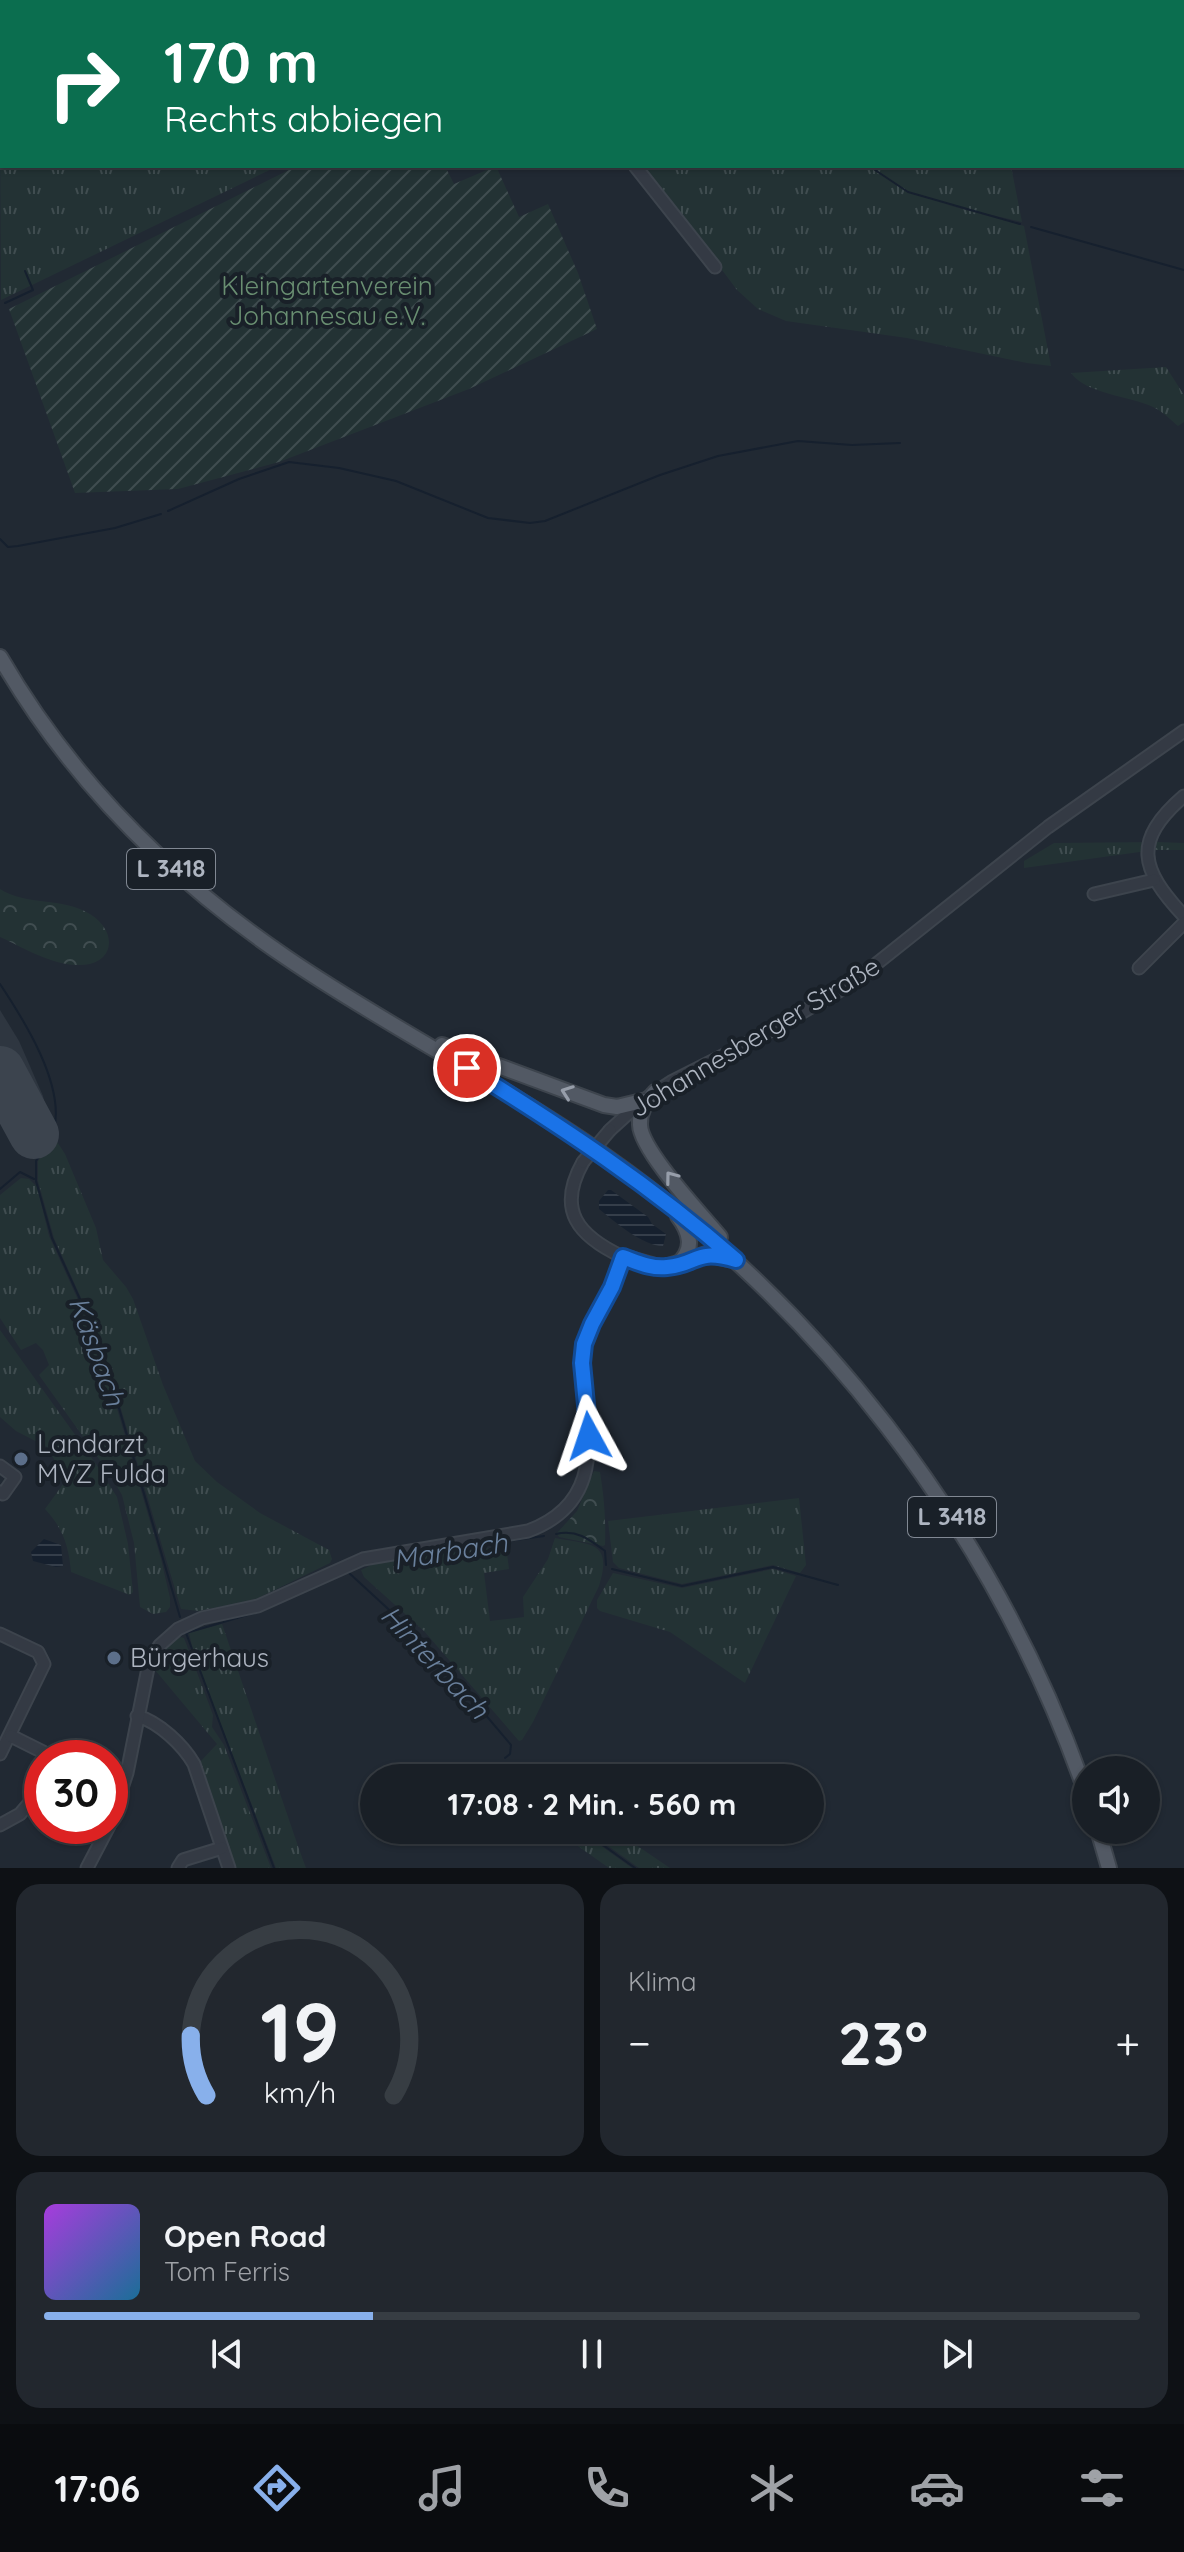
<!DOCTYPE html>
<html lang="de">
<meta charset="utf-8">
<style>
:root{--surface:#191f26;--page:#22272e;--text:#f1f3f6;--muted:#9fa2a7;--line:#373d43;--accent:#88b0eb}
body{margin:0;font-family:Quicksand,sans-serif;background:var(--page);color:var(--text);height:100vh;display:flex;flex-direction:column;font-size:30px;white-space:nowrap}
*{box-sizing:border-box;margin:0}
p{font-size:26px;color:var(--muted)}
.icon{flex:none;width:44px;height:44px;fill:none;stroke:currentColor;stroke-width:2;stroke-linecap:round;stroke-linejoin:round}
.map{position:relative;height:1868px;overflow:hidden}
.drawer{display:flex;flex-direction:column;gap:16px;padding:16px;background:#0e1115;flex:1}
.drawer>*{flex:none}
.guide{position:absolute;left:0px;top:0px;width:1184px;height:168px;box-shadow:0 2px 6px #0004,0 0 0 2px var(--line);background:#0b6e4f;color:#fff;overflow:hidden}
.tools{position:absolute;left:1072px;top:1756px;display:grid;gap:16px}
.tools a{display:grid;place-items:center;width:88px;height:88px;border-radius:50%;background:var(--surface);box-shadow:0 2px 6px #0004,0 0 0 2px var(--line);font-size:40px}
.speed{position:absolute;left:24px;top:1740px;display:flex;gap:16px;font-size:40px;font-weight:700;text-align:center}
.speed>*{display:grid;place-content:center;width:104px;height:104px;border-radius:50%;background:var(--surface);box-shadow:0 2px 6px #0004,0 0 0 2px var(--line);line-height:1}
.speed .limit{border:12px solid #d22;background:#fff;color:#111}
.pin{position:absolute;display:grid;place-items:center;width:68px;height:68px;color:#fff;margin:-34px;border:4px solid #fff;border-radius:50%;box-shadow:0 2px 8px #0007}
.me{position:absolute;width:88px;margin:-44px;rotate:355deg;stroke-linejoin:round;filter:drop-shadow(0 0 6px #0008)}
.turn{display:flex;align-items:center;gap:28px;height:168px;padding:0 32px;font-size:36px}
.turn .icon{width:104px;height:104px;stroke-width:2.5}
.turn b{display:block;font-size:56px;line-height:68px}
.big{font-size:60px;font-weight:800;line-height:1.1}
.drawer .card{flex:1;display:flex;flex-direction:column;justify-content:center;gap:12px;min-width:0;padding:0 28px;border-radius:24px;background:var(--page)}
.drawer .dial{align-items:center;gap:0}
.dial svg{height:208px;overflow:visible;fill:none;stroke:var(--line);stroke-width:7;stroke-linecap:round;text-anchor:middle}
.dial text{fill:var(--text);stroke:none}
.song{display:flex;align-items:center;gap:24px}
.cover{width:96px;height:96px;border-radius:12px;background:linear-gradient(135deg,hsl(280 70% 55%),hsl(200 70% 35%))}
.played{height:8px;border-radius:4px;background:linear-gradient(90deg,var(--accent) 30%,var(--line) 30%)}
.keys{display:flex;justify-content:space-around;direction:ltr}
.heat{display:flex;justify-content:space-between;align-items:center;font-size:44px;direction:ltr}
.drawer .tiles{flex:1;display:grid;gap:16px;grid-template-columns:1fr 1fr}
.card:last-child{grid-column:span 2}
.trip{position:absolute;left:360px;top:1764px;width:464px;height:80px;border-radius:40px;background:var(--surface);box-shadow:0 2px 6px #0004,0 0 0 2px var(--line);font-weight:800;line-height:80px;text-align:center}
.tabs{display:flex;height:128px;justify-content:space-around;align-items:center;background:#0a0c0f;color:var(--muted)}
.tabs .icon{width:56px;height:56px}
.tabs .on{color:var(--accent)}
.tabs b{font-size:36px;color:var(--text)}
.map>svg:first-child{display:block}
.airport{fill:#2e3640}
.grass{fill:url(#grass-tufts)}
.forest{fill:url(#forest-crowns)}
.garden{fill:url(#garden-furrows)}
.water{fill:url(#water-rules)}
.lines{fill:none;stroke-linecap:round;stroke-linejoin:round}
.stream{stroke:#16202e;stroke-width:2}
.runway{stroke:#3c444e;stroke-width:50}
.minor-casing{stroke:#3d444d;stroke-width:15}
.major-casing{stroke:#3d444d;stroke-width:18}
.minor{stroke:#343a44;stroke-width:11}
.major{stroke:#525964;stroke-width:14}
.minor-bridge-casing{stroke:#3d444d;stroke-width:15;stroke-linecap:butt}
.minor-bridge{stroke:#343a44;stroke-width:11}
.oneway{stroke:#979eaa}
.route-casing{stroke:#114b97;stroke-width:20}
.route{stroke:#1a73e8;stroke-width:14}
.service-dot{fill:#5c6f8a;stroke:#192028;stroke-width:3}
.labels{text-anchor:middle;stroke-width:8;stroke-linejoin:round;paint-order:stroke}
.shield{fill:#192028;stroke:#818893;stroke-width:2}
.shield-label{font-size:24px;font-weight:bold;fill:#aeb5c1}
.park-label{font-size:26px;fill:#698e71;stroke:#192028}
.street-label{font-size:26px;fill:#aeb5c1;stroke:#192028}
.poi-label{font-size:26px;fill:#aeb5c1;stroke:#192028;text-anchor:start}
.water-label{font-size:28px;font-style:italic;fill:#6a809c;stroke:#192028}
</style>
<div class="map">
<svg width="1184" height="1868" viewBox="0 0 1184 1868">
<defs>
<pattern id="grass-tufts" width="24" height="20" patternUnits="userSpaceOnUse" patternTransform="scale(2)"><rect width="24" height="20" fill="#233234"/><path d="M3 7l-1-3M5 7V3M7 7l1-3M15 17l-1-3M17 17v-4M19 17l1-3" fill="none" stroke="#404d50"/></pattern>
<pattern id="forest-crowns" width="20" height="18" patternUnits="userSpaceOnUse" patternTransform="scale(2)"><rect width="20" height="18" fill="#233234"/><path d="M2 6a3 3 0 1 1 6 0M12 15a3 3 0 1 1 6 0" fill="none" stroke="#404d50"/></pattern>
<pattern id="garden-furrows" width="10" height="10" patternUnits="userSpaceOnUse" patternTransform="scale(2)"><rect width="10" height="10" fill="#233234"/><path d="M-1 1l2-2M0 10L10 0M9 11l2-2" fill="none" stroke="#404d50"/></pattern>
<pattern id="water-rules" width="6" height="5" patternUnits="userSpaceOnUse" patternTransform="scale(2)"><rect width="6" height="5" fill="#16202e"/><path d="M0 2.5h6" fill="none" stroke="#353e4a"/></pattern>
</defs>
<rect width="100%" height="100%" fill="#212933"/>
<polygon class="airport" points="0,1010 19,1041 43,1096 49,1123 48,1134 27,1147 18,1142 0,1110"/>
<g class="grass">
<polygon points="0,125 2,125 2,166 278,166 1,300"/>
<polygon points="644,166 1011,166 1022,222 944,204 1024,226 1051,366 1027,363 907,338 786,321 758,309 737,290"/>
<path d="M1166,367L1184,395V422L1178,426C1171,420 1162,411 1153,407C1130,396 1086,394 1071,373Z"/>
<polygon points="1157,842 1184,843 1184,850 1154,850 1024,868 1024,861 1054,843"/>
<polygon points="54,1137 65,1154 96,1228 103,1260 126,1287 133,1299 163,1385 195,1461 217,1482 260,1513 329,1550 332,1559 330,1563 256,1599 199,1611 181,1609 101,1342 54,1238 38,1181 38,1161"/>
<polygon points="21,1178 29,1179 37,1187 49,1236 98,1344 161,1559 170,1598 170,1607 166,1612 153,1614 140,1607 134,1543 122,1495 109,1473 39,1375 49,1365 43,1350 36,1343 21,1350 0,1318 0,1195"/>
<path d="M0,1330L96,1464L117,1497L128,1544L133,1592L130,1595L71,1572C69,1547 63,1528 45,1509L66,1480L47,1447L16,1431L0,1417Z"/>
<polygon points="799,1498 806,1565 800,1573 773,1565 682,1584 619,1568 613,1562 608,1521"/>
<path d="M555,1538C591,1545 613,1541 599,1586L533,1722L522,1740L519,1741L424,1631L364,1577L361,1570L378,1562L506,1546L509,1569L484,1573L490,1621L524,1617L523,1597L548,1559Z"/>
<polygon points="773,1569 796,1576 745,1683 670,1632 600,1611 597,1608 597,1600 613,1573 682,1588"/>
<polygon points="222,1624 299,1849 306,1868 276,1868 194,1654 189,1633"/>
<polygon points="177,1636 184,1638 213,1715 212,1727 224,1745 271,1868 232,1868 200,1762 217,1744 155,1670 162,1653"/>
<polygon points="555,1830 579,1830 632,1868 609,1868"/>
<polygon points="586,1830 614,1830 670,1868 639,1868"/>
</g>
<g class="forest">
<path d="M0,889C27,906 62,897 90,914C120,933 114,967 76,965C50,964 24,948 0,937Z"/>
<path d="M594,1471L600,1472C604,1496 606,1520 605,1545L603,1546L559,1537L557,1533L577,1511Z"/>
</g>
<polygon class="garden" points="297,166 445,166 454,184 496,166 519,217 548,204 578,273 597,329 469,389 279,462 178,489 75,493 9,309"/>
<g class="water">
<path d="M608,1190H611L648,1217L652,1224L666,1234L663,1246C643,1246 615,1222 599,1209V1201Z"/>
<polygon points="44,1539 61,1545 63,1566 56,1567 33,1561 31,1552"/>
</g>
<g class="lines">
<g class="stream">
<polyline points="623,0 626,2"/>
<polyline points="1010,0 1013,2"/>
<polyline points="1182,136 1184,138"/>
<polyline points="869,166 908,192 1020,224"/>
<polyline points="1031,227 1184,270"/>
<polyline points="5,303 33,290 25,271"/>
<polyline points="168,511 239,479 289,462 339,468 396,481 488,518 530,523 545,521 660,475 718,456 798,441 852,445 900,443"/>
<polyline points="0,539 8,547 18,546 115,528 161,514"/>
<path d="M0,984C24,1020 65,1085 54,1129"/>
<polyline points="52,1136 36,1161 36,1181 52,1238 100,1343 180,1617"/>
<polyline points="0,1189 20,1172 34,1179"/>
<path d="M556,1534C576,1529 589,1539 605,1551L606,1565"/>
<polyline points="458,1548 544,1536"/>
<polyline points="612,1569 682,1586 773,1567 838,1585"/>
<polyline points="348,1572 423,1641 511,1745 510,1754 505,1758"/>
<polyline points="186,1633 258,1612 302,1592"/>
<polyline points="186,1633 274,1868"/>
<polyline points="510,1763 524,1778"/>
<polyline points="582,1830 635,1868"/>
</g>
<polyline class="runway" points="0,1071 34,1134"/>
<defs>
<g id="minor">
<polyline points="0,118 2,118"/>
<polyline points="635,166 715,267"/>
<path d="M1184,796C1132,841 1140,869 1184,916"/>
<polyline points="1094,894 1154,880"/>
<polyline points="1139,968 1184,923"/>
<polyline points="610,1130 642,1101 671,1082 756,1039 851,984 1048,827 1184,731"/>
<polyline points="0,1466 15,1477 3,1494 0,1492"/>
<polyline points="0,1634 38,1652 44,1664 0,1754"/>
<path d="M137,1716C159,1722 183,1745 194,1764L229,1868"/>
<polyline points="11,1736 43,1752 48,1758"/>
<path d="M110,1824L127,1773L149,1663L160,1645L178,1629L202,1618L258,1606L363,1559L528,1531C593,1507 592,1456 586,1397C584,1381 580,1364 584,1348C587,1329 598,1314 607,1297C614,1285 618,1270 623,1257C578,1236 556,1210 583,1162"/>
<polyline points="0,1825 20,1814 42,1788"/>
<polyline points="87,1868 109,1826"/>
<polyline points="178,1868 183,1860 222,1848"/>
</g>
<g id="major">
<path d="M0,657C71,780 169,878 287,958C382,1023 486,1075 582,1140C815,1297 993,1527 1086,1793"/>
<polyline points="442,1045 604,1105 617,1107 642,1101"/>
<path d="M655,1092C647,1102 639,1111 640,1125C641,1151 702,1215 720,1237"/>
<polyline points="623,1257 662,1268 706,1254 733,1260"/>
<path d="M678,1264C695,1249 690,1232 678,1216"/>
<polyline points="1098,1830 1109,1868"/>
</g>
</defs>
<use href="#minor" class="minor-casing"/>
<use href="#major" class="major-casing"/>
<use href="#minor" class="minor"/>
<use href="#major" class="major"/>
<defs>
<polyline id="minor-bridge" points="583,1162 610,1130"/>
</defs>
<use href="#minor-bridge" class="minor-bridge-casing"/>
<use href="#minor-bridge" class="minor-bridge"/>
</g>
<defs><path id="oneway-chevron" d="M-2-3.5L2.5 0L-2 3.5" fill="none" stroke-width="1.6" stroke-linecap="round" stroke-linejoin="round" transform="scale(2)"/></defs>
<g class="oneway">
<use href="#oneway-chevron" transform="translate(567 1092) rotate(-160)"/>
<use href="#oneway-chevron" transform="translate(671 1177) rotate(-127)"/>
</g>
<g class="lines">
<defs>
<path id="route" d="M467,1068C562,1127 652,1186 736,1260C694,1248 700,1264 667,1267C651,1269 637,1262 623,1257L612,1287L592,1324L584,1344L582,1363L589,1436"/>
</defs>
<use href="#route" class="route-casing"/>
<use href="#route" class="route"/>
</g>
<g class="service-dot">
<circle cx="21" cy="1459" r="8"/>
<circle cx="114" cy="1658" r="8"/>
</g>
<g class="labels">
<g class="shield">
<rect x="127" y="849" width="88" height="40" rx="6"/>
<rect x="908" y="1497" width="88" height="40" rx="6"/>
</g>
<g class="shield-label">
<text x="171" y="877">L 3418</text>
<text x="952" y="1525">L 3418</text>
</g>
<g class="park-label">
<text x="327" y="295">Kleingartenverein<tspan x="327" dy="30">Johannesau e.V.</tspan></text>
</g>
<g class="street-label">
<text transform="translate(755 1037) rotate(-31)" y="9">Johannesberger Straße</text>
</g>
<g class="poi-label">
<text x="37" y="1453">Landarzt<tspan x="37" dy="30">MVZ Fulda</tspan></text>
<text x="130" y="1667">Bürgerhaus</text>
</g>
<g class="water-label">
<text transform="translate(97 1351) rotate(70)" y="10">Käsbach</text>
<text transform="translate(450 1551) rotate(-9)" y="10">Marbach</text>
<text transform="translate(435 1662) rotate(47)" y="10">Hinterbach</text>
</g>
</g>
</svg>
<div class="tools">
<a><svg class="icon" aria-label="sound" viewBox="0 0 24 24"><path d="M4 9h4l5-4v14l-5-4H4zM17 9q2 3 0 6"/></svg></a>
</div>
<div class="speed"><div class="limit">30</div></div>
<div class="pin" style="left:467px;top:1068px;background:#d93025"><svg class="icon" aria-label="arrive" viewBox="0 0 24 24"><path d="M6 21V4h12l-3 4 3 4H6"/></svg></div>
<svg class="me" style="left:589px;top:1436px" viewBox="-20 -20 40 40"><path d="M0-17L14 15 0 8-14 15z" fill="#1a73e8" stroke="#fff" stroke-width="4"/></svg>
<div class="trip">17:08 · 2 Min. · 560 m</div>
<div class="guide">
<div class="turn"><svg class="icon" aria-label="right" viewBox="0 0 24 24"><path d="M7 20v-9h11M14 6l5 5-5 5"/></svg><div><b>170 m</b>Rechts abbiegen</div></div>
</div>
</div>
<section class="drawer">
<div class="tiles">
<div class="card dial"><svg viewBox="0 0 100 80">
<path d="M14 69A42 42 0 1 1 86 69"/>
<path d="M14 69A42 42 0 0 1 8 46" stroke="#88b0eb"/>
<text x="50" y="56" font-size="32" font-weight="700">19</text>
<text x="50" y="72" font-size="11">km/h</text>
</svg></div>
<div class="card"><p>Klima</p>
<div class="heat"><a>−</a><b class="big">23°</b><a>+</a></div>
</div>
<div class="card">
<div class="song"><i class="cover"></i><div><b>Open Road</b><p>Tom Ferris</p></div></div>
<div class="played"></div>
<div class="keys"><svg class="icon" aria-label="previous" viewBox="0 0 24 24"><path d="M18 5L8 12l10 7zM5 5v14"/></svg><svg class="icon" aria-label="pause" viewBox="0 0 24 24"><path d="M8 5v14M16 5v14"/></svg><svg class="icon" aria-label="next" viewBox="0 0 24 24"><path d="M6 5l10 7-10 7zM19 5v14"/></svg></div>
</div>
</div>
</section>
<nav class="tabs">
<b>17:06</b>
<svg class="icon on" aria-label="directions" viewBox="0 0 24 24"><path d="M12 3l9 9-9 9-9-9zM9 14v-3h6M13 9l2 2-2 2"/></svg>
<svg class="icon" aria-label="music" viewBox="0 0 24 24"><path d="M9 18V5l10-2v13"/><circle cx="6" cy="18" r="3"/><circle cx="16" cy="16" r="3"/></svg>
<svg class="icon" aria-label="phone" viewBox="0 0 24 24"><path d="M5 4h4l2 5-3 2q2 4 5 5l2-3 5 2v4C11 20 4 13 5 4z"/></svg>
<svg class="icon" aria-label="climate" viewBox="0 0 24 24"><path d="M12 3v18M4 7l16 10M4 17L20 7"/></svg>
<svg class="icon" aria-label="car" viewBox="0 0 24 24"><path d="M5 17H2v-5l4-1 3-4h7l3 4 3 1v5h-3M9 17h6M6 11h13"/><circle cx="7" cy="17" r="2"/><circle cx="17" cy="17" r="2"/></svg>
<svg class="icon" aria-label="filters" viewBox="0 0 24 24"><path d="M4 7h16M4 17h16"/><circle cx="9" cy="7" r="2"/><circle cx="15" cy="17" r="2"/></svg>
</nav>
